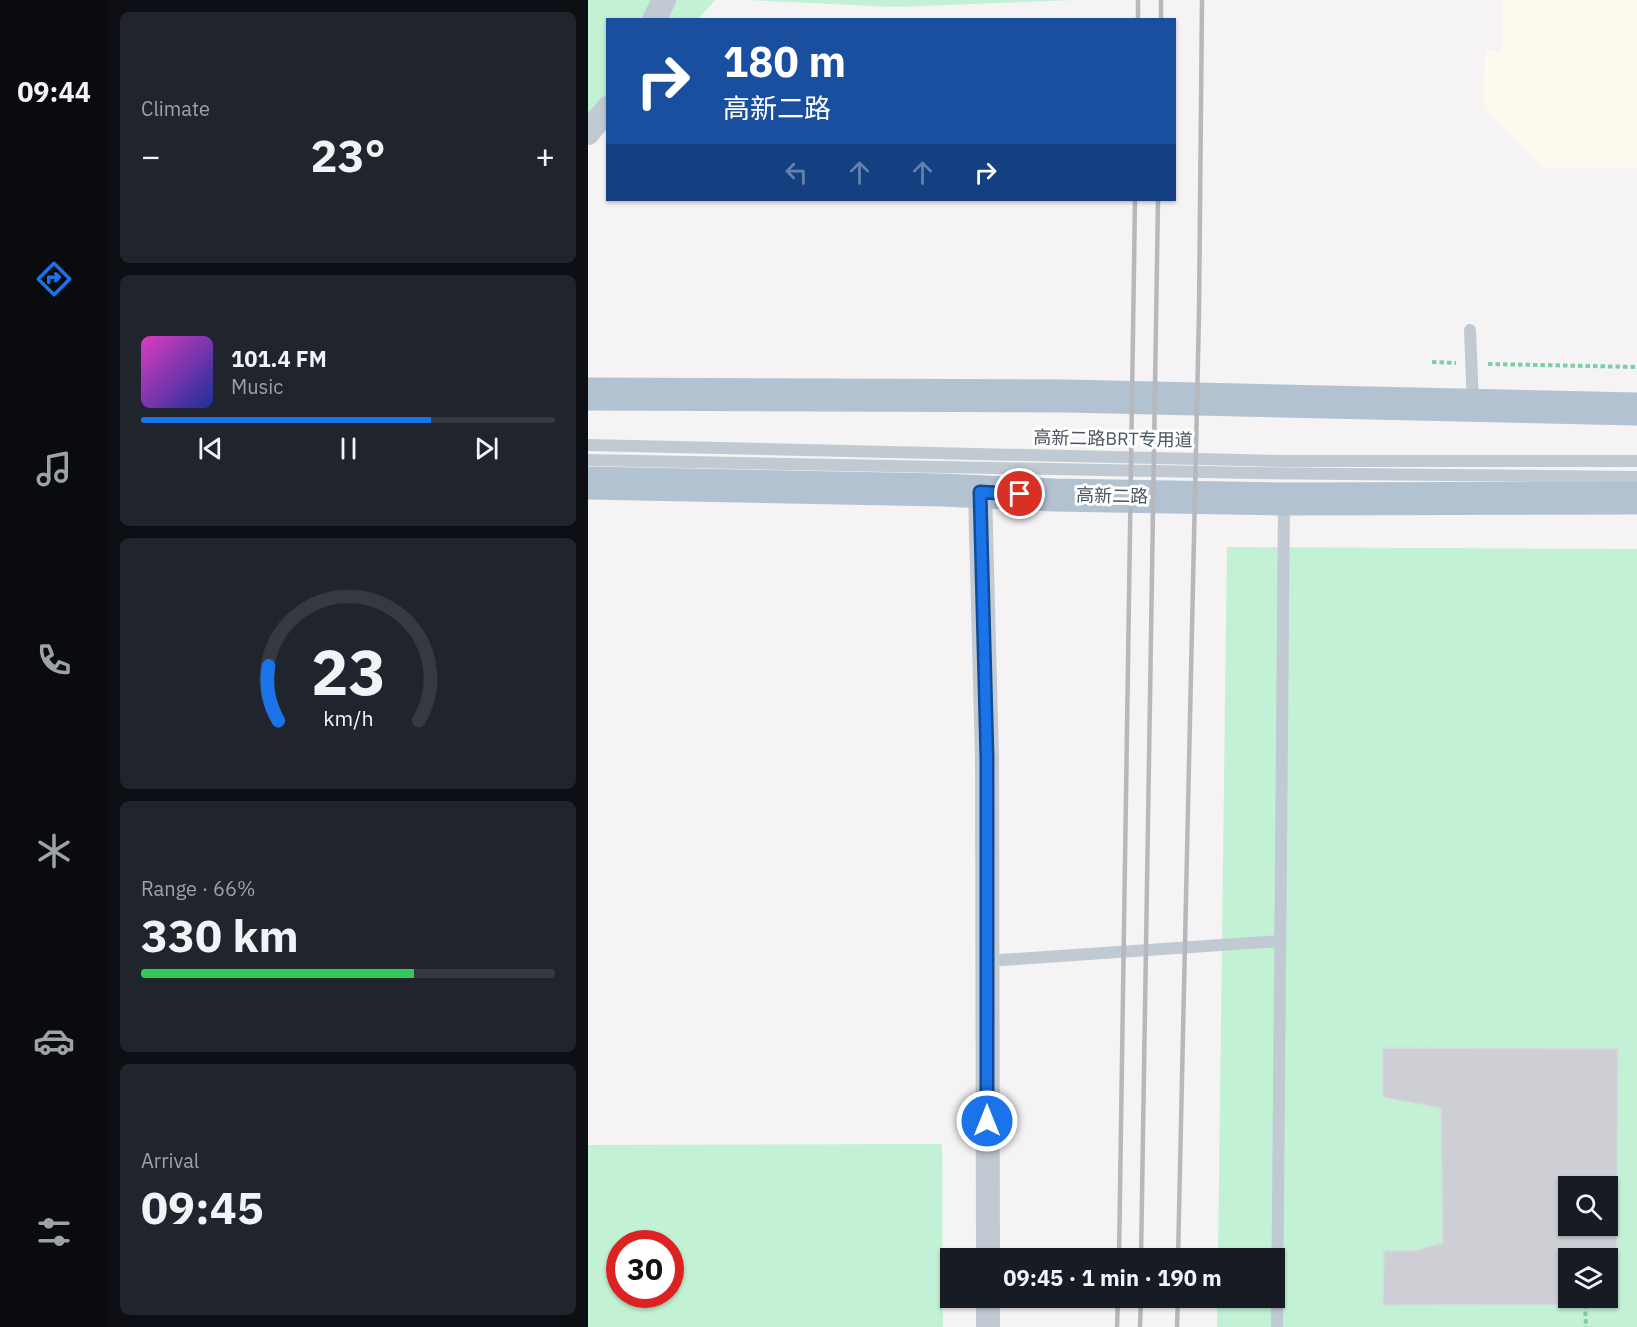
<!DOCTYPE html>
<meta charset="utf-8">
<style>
:root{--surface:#171b24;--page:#20242c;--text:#f1f3f6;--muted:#9ea1a6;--line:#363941;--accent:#1a73e8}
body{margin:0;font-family:"IBM Plex Sans","Noto Sans SC",sans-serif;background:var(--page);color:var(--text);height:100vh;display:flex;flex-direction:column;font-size:22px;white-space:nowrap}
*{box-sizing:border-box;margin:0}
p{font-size:20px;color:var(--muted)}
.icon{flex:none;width:33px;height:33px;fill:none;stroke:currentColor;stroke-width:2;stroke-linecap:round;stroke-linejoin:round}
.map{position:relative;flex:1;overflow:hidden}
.details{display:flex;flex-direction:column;gap:12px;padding:12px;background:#0d0f14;width:480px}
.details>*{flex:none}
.hud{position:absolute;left:18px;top:18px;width:570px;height:183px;border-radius:0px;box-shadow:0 2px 4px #0004;background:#1a4fa0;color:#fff;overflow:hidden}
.fabs{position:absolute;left:970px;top:1176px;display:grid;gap:12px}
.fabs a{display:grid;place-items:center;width:60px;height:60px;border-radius:0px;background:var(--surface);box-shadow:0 2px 4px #0004;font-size:30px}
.speed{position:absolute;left:18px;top:1230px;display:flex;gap:12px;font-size:30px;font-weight:700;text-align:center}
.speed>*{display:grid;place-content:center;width:78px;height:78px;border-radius:50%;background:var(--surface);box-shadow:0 2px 4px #0004;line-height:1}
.speed .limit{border:9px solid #d22;background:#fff;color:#111}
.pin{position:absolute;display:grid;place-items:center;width:51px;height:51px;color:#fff;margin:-26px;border:3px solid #fff;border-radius:50%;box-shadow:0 2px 6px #0007}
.me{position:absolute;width:66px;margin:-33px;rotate:0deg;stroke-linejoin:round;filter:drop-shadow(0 0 4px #0008)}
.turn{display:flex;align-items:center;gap:21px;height:126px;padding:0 18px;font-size:27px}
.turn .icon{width:78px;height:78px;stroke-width:2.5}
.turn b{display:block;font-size:42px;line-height:51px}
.lanes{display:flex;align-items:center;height:57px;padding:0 18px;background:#0003;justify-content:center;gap:30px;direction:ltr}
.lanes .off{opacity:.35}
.big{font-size:45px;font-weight:800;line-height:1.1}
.details .widget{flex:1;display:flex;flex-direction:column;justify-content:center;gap:9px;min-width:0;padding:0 21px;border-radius:9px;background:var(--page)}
.details .dial{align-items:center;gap:0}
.dial svg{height:156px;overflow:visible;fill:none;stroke:var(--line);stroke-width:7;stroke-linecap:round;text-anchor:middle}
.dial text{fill:var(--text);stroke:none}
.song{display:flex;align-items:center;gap:18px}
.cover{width:72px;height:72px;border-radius:9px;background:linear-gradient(135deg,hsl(310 70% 55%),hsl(230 70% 35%))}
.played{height:6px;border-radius:3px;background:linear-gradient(90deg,var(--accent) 70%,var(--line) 70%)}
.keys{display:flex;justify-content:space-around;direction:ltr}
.heat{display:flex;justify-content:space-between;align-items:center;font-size:33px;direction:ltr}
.charge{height:9px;border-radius:4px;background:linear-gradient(90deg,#34c759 66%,var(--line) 0)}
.trip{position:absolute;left:352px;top:1248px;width:345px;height:60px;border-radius:0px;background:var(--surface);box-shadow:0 2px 4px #0004;font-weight:800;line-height:60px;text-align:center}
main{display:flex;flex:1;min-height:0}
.dock{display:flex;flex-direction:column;width:108px;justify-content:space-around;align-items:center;background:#090b0e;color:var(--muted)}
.dock .icon{width:42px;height:42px}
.dock .selected{color:var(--accent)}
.dock b{font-size:27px;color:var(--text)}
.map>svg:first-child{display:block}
.commercial{fill:#fdf9ef}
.green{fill:#c3f1d5;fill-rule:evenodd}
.building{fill:#cdcfd5;stroke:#d7d9de;stroke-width:1.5;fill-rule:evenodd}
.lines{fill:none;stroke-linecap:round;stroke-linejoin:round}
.path{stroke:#7ad0a6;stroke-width:4;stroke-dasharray:4.5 3;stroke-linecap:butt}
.service{stroke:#c1cad2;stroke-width:12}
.minor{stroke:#c1cad2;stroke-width:24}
.primary{stroke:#b3c2d1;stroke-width:33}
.rail{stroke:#b5b8bd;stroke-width:4.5}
.route-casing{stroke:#114b97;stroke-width:15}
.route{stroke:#1a73e8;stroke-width:10}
.labels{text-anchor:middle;stroke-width:6;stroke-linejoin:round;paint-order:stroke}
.street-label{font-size:18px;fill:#4a5661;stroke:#fff}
</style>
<main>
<nav class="dock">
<b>09:44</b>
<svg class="icon selected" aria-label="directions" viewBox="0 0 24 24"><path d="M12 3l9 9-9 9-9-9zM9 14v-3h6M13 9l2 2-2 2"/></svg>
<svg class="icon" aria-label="music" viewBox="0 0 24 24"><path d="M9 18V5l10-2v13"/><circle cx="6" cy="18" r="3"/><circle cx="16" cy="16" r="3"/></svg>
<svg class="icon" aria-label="phone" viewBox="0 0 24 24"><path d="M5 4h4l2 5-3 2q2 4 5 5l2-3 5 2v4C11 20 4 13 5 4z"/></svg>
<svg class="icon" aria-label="climate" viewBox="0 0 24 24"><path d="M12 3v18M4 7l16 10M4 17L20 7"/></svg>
<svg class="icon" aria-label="car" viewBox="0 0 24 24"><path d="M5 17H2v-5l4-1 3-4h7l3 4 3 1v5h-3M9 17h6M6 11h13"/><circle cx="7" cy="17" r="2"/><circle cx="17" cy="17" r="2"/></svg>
<svg class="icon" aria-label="filters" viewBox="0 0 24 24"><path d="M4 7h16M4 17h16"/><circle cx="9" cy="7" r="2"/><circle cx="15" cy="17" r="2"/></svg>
</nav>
<section class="details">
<div class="widget"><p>Climate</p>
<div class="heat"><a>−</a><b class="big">23°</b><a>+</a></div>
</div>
<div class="widget">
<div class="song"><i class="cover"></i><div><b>101.4 FM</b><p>Music</p></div></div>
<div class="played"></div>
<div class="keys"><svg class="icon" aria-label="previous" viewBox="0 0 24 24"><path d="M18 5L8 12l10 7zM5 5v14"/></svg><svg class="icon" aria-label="pause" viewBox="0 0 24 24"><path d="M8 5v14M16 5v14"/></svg><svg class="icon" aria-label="next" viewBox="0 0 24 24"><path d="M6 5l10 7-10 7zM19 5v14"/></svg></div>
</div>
<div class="widget dial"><svg viewBox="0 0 100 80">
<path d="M14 69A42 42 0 1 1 86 69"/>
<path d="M14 69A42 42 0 0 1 9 41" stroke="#1a73e8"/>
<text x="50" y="56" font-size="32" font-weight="700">23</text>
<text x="50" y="72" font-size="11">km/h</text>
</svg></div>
<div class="widget"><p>Range · 66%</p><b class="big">330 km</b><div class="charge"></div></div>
<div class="widget"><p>Arrival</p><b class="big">09:45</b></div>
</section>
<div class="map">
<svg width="1049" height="1327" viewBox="0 0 1049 1327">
<rect width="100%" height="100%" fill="#f5f3f3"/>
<polygon class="commercial" points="914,0 1049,0 1049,168 956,168 896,108 897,50 913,51"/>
<g class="green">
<polygon points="0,0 127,0 110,19 20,20 19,123 0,145"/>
<polygon points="160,0 486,0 307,7"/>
<path d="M639,547L1049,549V1327H629V1298H687V1258H630ZM981,1186H1020V1226H981ZM981,1258H1020V1298H981Z"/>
<path d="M354,1144L355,1327H0V1145ZM32,1244H82V1294H32Z"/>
</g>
<path class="building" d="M795,1048L1030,1049L1028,1304L795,1305L796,1251H826L855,1243L853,1108L795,1097ZM981,1186H1020V1226H981ZM981,1258H1020V1298H981Z"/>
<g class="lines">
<g class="path">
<polyline points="844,362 868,363"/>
<polyline points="900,364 1049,367"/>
<polyline points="997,1304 998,1327"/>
</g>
<g class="service">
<polyline points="882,330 885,403"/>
<polyline points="0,445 694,461 1049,461"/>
<polyline points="0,460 666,473 1049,477"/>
<polyline points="399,961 692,941"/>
<polyline points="689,1327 696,500"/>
</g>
<g class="minor">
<polyline points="66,20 76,0"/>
<polyline points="0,133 20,108"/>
<polyline points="392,492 399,758 400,1258"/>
<polyline points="400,1298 400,1327"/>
</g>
<g class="primary">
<polyline points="0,394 479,396 1049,409"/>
<polyline points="0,483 354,490 466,495 696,499 1049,498"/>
</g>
<g class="rail">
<polyline points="550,20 550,0"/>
<polyline points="573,20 573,0"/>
<polyline points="531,1258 547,200"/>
<polyline points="553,1258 570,200"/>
<polyline points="590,1258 611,313 614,0"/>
<polyline points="529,1327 530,1298"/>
<polyline points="552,1327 553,1298"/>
<polyline points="589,1327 590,1298"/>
</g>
</g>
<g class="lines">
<defs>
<polyline id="route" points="399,1121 399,758 392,492 432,494"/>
</defs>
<use href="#route" class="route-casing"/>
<use href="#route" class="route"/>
</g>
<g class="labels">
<g class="street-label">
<text transform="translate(525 439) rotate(1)" y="6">高新二路BRT专用道</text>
<text transform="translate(524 496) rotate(1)" y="6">高新二路</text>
</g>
</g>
</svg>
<div class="fabs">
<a><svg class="icon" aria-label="search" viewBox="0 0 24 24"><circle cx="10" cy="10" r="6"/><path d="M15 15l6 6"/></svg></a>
<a><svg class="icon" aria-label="layers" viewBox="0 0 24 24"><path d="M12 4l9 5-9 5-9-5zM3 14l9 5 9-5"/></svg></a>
</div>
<div class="speed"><div class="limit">30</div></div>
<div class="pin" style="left:432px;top:494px;background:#d93025"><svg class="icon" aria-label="arrive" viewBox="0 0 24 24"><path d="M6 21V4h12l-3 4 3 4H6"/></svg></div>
<svg class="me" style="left:399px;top:1121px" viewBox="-20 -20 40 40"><circle r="17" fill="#1a73e8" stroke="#fff" stroke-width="3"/><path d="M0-11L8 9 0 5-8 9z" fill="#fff"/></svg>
<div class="trip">09:45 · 1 min · 190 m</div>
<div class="hud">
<div class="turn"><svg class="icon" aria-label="right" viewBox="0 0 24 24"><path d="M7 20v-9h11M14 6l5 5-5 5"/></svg><div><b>180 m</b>高新二路</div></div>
<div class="lanes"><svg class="icon off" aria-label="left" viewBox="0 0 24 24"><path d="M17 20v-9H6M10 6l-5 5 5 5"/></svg><svg class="icon off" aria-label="ahead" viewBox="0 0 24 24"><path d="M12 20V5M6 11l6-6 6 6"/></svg><svg class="icon off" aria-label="ahead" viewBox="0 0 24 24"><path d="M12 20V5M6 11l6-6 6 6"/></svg><svg class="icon" aria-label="right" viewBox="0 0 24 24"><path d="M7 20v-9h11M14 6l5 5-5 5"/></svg></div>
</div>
</div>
</main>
